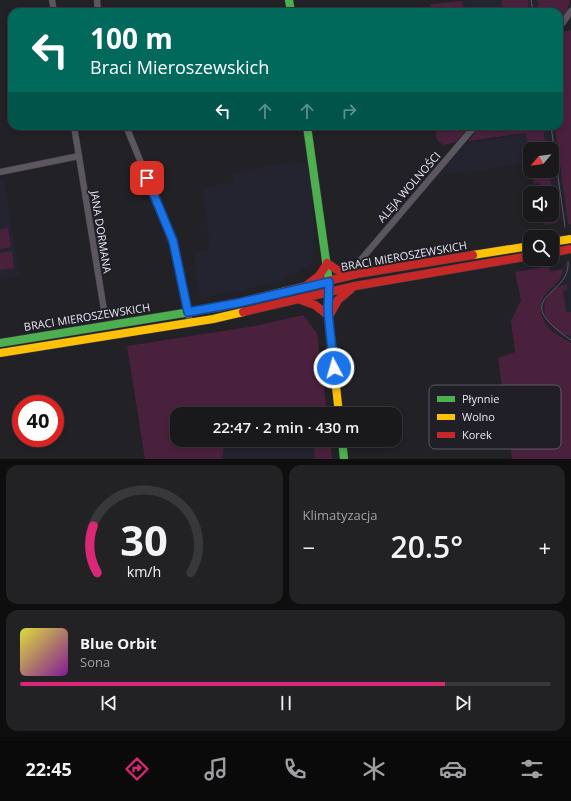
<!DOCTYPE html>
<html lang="pl">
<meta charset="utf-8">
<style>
:root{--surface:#19191c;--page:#222225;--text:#f1f3f6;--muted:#9fa0a3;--line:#37383b;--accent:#db2777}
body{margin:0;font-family:"Open Sans",sans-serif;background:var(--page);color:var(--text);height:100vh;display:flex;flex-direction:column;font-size:15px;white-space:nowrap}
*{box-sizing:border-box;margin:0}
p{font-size:13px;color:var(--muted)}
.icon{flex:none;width:22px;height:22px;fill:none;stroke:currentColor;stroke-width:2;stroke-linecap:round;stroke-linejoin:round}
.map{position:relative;height:459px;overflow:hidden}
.sheet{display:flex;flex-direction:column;gap:6px;padding:6px;background:#0e0e0f;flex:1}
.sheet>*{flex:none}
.hud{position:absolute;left:8px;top:8px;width:555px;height:122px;border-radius:12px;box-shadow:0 2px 6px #0003,0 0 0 1px var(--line);background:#00695c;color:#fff;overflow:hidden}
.needle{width:26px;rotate:241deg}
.controls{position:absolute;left:523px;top:142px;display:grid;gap:8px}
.controls a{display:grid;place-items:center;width:36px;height:36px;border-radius:8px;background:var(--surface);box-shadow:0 2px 6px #0003,0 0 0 1px var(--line);font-size:20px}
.speed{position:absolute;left:12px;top:395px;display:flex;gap:8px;font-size:20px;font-weight:700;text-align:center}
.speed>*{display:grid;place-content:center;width:52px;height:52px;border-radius:50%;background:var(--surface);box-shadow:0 2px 6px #0003,0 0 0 1px var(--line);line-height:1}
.speed .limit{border:6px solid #d22;background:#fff;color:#111}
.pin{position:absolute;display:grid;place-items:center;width:34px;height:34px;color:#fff;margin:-17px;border-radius:8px;box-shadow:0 2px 6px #0006}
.me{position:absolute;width:44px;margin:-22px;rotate:354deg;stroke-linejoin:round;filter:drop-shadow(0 0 3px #0008)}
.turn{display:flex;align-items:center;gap:14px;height:84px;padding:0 16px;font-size:18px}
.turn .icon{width:52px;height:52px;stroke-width:2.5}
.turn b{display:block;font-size:28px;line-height:34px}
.lanes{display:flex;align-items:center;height:38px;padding:0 16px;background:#0003;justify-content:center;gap:20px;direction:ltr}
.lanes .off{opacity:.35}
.big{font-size:30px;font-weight:600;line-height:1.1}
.sheet .card{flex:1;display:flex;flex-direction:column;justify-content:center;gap:6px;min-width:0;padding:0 14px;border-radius:12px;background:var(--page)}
.sheet .dial{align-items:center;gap:0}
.dial svg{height:104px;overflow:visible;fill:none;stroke:var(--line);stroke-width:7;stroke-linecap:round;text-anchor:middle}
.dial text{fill:var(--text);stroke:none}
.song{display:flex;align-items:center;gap:12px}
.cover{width:48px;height:48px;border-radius:6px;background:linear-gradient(135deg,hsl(60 70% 55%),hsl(290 70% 35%))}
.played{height:4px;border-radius:2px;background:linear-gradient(90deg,var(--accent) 80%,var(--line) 80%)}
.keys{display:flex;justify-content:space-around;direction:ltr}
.heat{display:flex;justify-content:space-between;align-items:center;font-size:22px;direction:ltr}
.sheet .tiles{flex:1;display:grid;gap:6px;grid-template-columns:1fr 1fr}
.card:last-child{grid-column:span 2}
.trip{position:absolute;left:170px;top:407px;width:232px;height:40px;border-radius:12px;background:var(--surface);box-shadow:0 2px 6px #0003,0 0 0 1px var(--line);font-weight:600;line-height:40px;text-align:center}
.dock{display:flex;height:64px;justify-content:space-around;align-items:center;background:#0a0a0b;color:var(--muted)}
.dock .icon{width:28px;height:28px}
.dock .current{color:var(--accent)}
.dock b{font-size:18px;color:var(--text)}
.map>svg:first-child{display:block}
.built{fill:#242330}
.green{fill:#4a213d}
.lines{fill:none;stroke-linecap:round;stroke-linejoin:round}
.street-casing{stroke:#3e3e41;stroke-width:7}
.fast-casing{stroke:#3e3e41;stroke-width:9}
.slow-casing{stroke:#3e3e41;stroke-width:9}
.jam-casing{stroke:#3e3e41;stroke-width:9}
.street{stroke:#5b565f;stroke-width:6}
.fast{stroke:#4caf50;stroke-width:8}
.slow{stroke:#ffc107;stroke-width:8}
.jam{stroke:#c62828;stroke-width:8}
.tram{stroke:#5d5a60;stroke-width:1}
.slow-bridge-casing{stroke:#3e3e41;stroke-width:9;stroke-linecap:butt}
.jam-bridge-casing{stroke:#3e3e41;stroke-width:9;stroke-linecap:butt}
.slow-bridge{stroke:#ffc107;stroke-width:8}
.jam-bridge{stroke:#c62828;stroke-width:8}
.route-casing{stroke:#114b97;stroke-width:10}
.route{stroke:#1a73e8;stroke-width:7}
.labels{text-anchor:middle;stroke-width:4;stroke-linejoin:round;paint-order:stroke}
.street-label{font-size:11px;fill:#e8e8ee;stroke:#201f28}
.key{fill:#201f28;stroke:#5c5b63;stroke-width:1}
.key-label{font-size:11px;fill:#e8e8ee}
</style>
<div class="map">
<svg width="571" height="459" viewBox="0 0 571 459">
<rect width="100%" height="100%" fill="#212126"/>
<g class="built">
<polygon points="467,0 502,0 503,6 466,12 461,1"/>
<polygon points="528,0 537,0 539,12 530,12"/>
<polygon points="543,126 555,126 567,222 557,223 549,171 552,171 552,149 546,149"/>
<polygon points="526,133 530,163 438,176 466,144"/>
<polygon points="303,161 307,166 312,196 315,246 311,265 277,283 198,299 194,252 210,249 202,187 233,182 233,175 256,168"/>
<polygon points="4,178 20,277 0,280 0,179"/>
<polygon points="571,262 571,343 549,328 543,320 540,310 541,300 546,292 560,280 563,274 562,264"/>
<polygon points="225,440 313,440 315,459 222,459"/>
</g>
<g class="green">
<polygon points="502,0 528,0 530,12 470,12 502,6"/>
<polygon points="537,0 570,0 570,1 566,14 559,23 559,12 539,12"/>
<polygon points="461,1 466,12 432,12 430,4"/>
<polygon points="571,30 571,224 568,225 555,126 559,126 559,37 565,31"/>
<polygon points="435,126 470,126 456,142 443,145 437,140"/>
<polygon points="481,126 543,126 546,149 530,149 530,159 526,133 468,141"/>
<polygon points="532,171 549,171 557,223 545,225 543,215 552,215 552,193 540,193 539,183 534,184"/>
<polygon points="8,228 11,247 0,249 0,229"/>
<polygon points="12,251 14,268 0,270 0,253"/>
<path d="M549,266L550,271L563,269C562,280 555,284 548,291C538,301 539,317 548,327C554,334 564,338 571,343V459H512L498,358L515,352L511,321L521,300L515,272Z"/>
<path d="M567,284V289L563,291L566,312H571V336C540,330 533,293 567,284Z"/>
<polygon points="303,315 317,333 327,414 177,414 177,440 225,440 222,459 145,459 127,346 255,326"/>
<polygon points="313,440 330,440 332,459 315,459"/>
</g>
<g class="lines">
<defs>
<g id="street">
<polyline points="52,0 54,12"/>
<polyline points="97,0 98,12"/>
<polyline points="559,28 571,11"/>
<polyline points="74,126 104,310"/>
<polyline points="126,126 173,241 190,322"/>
<polyline points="0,172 79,156"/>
<polyline points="359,262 475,126"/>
</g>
<g id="fast">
<polyline points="289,0 291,12"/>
<polyline points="307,126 329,282 328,312 332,350"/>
<polyline points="0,343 221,307 286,291"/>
<polyline points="342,440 344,459"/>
</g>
<g id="slow">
<polyline points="473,255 530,246"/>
<polyline points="332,350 339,414"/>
<polyline points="0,353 213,319 243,312"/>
</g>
<g id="jam">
<polyline points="327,263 337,270 351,275"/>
<polyline points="307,285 319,276 327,264"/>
<polyline points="286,291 357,274 473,255"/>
<polyline points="301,300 315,305 329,316"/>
<polyline points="243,312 355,286 530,256"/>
<polyline points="329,316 338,300 351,289"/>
</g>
</defs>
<use href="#street" class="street-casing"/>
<use href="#fast" class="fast-casing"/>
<use href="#slow" class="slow-casing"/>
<use href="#jam" class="jam-casing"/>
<use href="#street" class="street"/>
<use href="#fast" class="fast"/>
<use href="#slow" class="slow"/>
<use href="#jam" class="jam"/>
<g class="tram">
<polyline points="531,0 533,12"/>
<polyline points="551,126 565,227"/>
<path d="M568,262C571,298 505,295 571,340"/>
</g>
<defs>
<polyline id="slow-bridge" points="558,241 571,239"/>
<polyline id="jam-bridge" points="556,252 571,249"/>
</defs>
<use href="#slow-bridge" class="slow-bridge-casing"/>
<use href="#jam-bridge" class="jam-bridge-casing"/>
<use href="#slow-bridge" class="slow-bridge"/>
<use href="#jam-bridge" class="jam-bridge"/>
</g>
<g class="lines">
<defs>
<polyline id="route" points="147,178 173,241 188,312 238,303 329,282 328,312 334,368"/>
</defs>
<use href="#route" class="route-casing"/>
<use href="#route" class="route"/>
</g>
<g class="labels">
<g class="street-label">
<text transform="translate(409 187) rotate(-49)" y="4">ALEJA WOLNOŚCI</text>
<text transform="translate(101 232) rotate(81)" y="4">JANA DORMANA</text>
<text transform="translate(404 256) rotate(-10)" y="4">BRACI MIEROSZEWSKICH</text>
<text transform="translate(87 317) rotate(-9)" y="4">BRACI MIEROSZEWSKICH</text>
</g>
</g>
<rect x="429" y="385" width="132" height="64" rx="6" class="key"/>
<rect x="437" y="396" width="18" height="6" fill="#4caf50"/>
<rect x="437" y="414" width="18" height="6" fill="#ffc107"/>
<rect x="437" y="432" width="18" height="6" fill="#c62828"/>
<g class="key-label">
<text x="462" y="403">Płynnie</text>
<text x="462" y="421">Wolno</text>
<text x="462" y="439">Korek</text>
</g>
</svg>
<div class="controls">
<a><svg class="needle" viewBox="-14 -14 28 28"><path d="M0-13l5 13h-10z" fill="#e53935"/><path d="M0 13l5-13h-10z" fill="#9fa0a3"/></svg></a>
<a><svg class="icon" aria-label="sound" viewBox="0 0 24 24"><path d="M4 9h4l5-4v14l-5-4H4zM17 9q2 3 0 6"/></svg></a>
<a><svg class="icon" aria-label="search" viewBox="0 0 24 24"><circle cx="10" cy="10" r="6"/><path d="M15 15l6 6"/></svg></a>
</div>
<div class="speed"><div class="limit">40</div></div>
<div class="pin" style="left:147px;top:178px;background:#d93025"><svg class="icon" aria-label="arrive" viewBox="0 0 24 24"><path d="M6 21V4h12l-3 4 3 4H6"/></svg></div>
<svg class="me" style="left:334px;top:368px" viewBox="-20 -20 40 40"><circle r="17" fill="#1a73e8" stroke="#fff" stroke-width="3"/><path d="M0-11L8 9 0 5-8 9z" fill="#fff"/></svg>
<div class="trip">22:47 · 2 min · 430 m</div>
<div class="hud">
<div class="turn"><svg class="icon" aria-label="left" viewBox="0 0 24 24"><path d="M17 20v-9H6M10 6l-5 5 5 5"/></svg><div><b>100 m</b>Braci Mieroszewskich</div></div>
<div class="lanes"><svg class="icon" aria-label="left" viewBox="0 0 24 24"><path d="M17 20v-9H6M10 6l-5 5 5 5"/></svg><svg class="icon off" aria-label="ahead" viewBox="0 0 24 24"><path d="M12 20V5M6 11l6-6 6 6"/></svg><svg class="icon off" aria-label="ahead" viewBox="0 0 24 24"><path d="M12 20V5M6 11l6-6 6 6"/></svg><svg class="icon off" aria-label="right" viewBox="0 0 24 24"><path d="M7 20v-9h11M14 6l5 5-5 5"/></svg></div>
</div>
</div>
<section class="sheet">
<div class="tiles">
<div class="card dial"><svg viewBox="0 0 100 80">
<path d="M14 69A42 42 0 1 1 86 69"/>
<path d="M14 69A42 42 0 0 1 11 33" stroke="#db2777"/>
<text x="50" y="56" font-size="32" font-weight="700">30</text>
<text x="50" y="72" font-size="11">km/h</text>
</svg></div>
<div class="card"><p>Klimatyzacja</p>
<div class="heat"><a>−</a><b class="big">20.5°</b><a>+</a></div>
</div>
<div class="card">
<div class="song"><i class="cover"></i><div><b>Blue Orbit</b><p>Sona</p></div></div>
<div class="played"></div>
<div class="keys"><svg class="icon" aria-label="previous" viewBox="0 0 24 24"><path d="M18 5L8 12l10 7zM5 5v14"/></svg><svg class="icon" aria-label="pause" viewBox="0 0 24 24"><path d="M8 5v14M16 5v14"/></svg><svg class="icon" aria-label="next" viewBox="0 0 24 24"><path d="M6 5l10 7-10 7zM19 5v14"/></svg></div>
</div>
</div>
</section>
<nav class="dock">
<b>22:45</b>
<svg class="icon current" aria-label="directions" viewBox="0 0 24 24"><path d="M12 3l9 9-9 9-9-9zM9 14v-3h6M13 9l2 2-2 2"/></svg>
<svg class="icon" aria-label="music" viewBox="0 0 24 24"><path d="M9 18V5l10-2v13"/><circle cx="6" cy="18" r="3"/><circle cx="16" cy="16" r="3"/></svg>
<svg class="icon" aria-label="phone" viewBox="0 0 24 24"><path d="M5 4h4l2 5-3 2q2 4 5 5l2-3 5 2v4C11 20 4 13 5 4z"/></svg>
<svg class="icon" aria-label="climate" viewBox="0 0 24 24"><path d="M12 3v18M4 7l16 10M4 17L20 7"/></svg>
<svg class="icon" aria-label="car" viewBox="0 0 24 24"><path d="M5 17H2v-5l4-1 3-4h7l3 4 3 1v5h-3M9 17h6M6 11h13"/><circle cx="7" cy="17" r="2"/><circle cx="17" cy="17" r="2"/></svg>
<svg class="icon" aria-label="filters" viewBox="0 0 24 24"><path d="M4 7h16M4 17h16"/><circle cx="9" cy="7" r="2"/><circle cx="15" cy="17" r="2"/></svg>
</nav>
